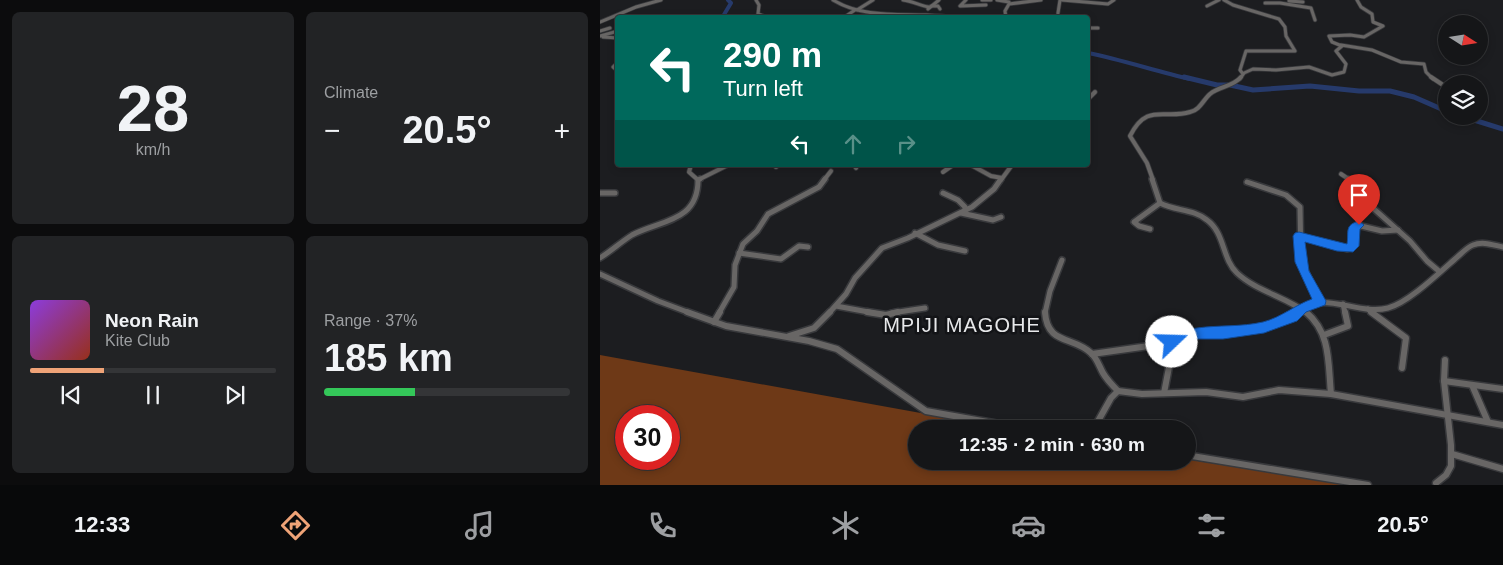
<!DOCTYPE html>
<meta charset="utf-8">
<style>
:root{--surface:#151618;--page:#222325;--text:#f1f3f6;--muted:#9d9fa2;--line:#343537;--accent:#efa377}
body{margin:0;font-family:Arial,sans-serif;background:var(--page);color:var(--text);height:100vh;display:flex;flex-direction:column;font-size:19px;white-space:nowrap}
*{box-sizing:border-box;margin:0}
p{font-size:16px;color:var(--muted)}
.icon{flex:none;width:28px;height:28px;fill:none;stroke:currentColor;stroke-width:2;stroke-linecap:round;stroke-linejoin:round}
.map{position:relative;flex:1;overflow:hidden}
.side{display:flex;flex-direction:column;gap:12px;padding:12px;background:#0c0c0d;width:600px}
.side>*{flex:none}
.banner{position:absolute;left:15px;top:15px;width:475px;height:152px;border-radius:5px;box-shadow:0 2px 8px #0003,0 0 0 1px var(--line);background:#00695c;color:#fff;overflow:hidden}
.needle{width:32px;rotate:102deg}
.controls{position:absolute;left:838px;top:15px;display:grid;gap:10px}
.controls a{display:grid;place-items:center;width:50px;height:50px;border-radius:50%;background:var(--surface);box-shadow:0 2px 8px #0003,0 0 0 1px var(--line);font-size:25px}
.speed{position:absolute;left:15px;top:405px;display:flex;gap:10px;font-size:25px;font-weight:700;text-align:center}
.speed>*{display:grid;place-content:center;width:65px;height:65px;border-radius:50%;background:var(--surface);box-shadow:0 2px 8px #0003,0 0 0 1px var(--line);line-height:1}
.speed .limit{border:8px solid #d22;background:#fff;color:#111}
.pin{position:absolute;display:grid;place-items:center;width:42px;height:42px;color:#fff;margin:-51px -21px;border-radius:50% 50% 50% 0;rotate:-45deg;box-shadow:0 0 5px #0007}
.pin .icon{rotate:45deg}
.me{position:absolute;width:55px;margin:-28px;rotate:69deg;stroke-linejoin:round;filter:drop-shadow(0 0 4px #0008)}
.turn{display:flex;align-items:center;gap:18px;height:105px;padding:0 25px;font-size:22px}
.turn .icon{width:65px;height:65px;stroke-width:2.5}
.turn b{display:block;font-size:35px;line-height:42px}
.lanes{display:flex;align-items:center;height:48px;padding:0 25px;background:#0003;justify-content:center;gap:25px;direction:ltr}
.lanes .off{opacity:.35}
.big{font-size:38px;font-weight:700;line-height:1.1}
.side .tile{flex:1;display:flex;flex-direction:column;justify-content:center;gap:8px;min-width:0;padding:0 18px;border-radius:8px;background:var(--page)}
.side .dial{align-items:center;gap:0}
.dial b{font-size:65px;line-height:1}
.song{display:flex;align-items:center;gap:15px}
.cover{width:60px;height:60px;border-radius:8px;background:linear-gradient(135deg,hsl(270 70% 55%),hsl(10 70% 35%))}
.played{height:5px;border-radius:2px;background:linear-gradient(90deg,var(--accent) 30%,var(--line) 30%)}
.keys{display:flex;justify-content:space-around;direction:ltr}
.heat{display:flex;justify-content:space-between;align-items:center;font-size:28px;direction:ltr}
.charge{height:8px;border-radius:4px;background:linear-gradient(90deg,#34c759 37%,var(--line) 0)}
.side .tiles{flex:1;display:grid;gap:12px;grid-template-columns:repeat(2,1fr)}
.trip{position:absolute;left:308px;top:420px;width:288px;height:50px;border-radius:25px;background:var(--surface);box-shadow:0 2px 8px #0003,0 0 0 1px var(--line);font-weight:700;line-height:50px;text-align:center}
.dock{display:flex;height:80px;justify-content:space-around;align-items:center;background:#08090a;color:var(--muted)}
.dock .icon{width:35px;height:35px}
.dock .active{color:var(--accent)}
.dock b{font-size:22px;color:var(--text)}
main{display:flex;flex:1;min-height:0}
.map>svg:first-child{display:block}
.forest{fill:#6e3917;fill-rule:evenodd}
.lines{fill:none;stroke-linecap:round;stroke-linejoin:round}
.river-far1{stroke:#263a6b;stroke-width:4}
.river{stroke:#263a6b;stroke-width:5}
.minor-far3-casing{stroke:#38393c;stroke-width:4.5}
.minor-far2-casing{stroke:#38393c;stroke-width:5.5}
.minor-far1-casing{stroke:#38393c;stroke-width:8}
.minor-casing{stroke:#38393c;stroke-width:9}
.minor-far3{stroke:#686665;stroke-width:3}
.minor-far2{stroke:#686665;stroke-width:4}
.minor-far1{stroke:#686665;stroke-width:5}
.minor{stroke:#686665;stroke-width:6}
.route{fill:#1a73e8;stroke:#114b97}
.labels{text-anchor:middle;stroke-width:5;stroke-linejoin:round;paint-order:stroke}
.quarter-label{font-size:20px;letter-spacing:1px;fill:#e7e8ea;stroke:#131417}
</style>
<main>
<section class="side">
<div class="tiles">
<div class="tile dial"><b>28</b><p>km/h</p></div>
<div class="tile"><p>Climate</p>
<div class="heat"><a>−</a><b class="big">20.5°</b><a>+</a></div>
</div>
<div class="tile">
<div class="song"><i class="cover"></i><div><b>Neon Rain</b><p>Kite Club</p></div></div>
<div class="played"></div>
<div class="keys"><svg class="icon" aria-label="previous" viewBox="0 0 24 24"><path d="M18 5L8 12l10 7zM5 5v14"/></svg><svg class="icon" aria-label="pause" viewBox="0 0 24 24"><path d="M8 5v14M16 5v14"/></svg><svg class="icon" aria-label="next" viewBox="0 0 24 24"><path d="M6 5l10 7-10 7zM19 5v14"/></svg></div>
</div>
<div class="tile"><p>Range · 37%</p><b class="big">185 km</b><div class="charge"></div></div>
</div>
</section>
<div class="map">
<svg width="903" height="485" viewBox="0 0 903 485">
<rect width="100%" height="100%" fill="#1c1d20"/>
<path class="forest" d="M0,355L409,429H316V461H586V459L747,485H0ZM26,416H69V459H26Z"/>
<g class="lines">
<g class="river-far1">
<polyline points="122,18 131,3 128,0"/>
<path d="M488,53C523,60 555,71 590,79"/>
</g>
<g class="river">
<polyline points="584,77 617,85 630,85 653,90 710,86 759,91 790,91 814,97 846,111"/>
<polyline points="861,116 903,129"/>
</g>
<defs>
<g id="minor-far3">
<polyline points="156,0 159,5 158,14 169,18"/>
<path d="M233,0C261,17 294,14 326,15C335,16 344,15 353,18"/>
<path d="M303,0C313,1 320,6 329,7"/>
<polyline points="366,0 360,6 386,5"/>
<polyline points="382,0 391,0"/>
<polyline points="397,0 409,2"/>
<polyline points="462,0 508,4 514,0"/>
<polyline points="624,0 633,5 679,19 685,27 686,36 695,51 646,51 640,70 643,74"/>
<polyline points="689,1 703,2"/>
<polyline points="665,3 680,3 711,8 715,20"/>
<polyline points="331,6 338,6 340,9"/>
<polyline points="607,6 619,0"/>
<polyline points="328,9 339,0"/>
<polyline points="257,10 273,0"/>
<polyline points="458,13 460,0"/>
<polyline points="243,18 255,10"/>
<polyline points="406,18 405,11 409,4 441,0"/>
<polyline points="0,22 36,7 61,0"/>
<polyline points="488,28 498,28"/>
<polyline points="0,31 10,28"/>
<polyline points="0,36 18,31"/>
<polyline points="3,37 18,38"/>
<polyline points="741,45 772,50 801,62 824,64 826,72 833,79"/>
<polyline points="18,62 13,67 18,71"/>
<polyline points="640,79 644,73 653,69 676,70 709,67 732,75 744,72 746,64 736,51 742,46 732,42 729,36 750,35 764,37 783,26 773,22 772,14 761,7 757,0"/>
</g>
<g id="minor-far2">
<polyline points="831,77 846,87"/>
<polyline points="488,99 495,92"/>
<polyline points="91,165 89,172 98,180"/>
<polyline points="176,165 176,167"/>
<polyline points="254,165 256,168"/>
<polyline points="371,165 391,176 402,178"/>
<polyline points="343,172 353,165"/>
<polyline points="741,174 750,180"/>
<polyline points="98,180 128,165"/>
<polyline points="224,180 231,171"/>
<polyline points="401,180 412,165"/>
<path d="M553,180L547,163L530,136C547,102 564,120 590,112C600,110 603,100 610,94C619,86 633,87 641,77"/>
</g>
<g id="minor-far1">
<path d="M552,179L560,203C575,211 594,209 607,220C625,233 622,259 637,273C656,291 686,297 707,313"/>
<polyline points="748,179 754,183 764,200 810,241 827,261 840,272"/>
<polyline points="647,182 686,195 700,207 701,262 720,301"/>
<polyline points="0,193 15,193"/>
<polyline points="343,193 358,200 365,207 365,211"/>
<polyline points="361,213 393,220 401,217"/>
<polyline points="550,229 539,226 534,222 560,203"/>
<polyline points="315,233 338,245 365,251"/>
<polyline points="699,236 747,249 753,246 753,229 757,225 782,231 798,230"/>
<polyline points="139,253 181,259 199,246 208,247"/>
<path d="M0,258C11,251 21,242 32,235C61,220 98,222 98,180L100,179"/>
<polyline points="0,274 58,301 90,313"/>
<polyline points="743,304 745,313"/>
<polyline points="236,306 274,313"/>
<polyline points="768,309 773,313"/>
<polyline points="119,313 134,287 135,265 143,244 157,231 168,214 219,187 225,179"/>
<polyline points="229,313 246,294 255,278 282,248 308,238 372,207 394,189 401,179"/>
<polyline points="292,313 325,308"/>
<polyline points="445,313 450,291 462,260"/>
<path d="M696,313C721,288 757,316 788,308C808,303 839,273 855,259C860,255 867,247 873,245C883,241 893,245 903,247"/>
</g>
<g id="minor">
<polyline points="87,312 126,326 209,341 237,349 326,411 427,429"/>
<polyline points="267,312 286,315 298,312"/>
<path d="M445,312C447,345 473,336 491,353C497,358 499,366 503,373C507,380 512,385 518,391"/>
<path d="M706,312C731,333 728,363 731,394"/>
<polyline points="771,312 806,338 802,368"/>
<polyline points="114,322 120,312"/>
<polyline points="724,335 748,326 745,312"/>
<polyline points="189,336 214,328 230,312"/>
<polyline points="492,354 563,344 588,337"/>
<polyline points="844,381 903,389"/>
<polyline points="872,385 888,422"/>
<polyline points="564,393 570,362 588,337 595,333 623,333 664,327 692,317 697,312"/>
<polyline points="468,429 497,423 511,398 518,391 542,394 606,392 643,397 679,390 731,394 903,425"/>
<polyline points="852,454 903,469"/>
<polyline points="586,455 768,485"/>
<polyline points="836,483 846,475 851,466 851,445 844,381 845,360"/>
</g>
</defs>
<use href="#minor-far3" class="minor-far3-casing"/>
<use href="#minor-far2" class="minor-far2-casing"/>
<use href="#minor-far1" class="minor-far1-casing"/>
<use href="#minor" class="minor-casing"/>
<use href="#minor-far3" class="minor-far3"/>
<use href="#minor-far2" class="minor-far2"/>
<use href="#minor-far1" class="minor-far1"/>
<use href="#minor" class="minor"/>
</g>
<path class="route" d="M759,221L764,225L760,229L759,246L753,252L737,251L705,242L709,271L726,301L725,305L706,312L697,321L664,333L623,339H596L572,348L567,346L565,342L567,338C576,335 587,329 597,328C619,325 641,327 663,322C682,317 695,305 712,299L695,262L693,236L695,233L699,232L747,244C749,232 744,225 759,221Z"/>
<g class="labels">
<g class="quarter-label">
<text x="362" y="332">MPIJI MAGOHE</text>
</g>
</g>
</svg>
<div class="controls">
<a><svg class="needle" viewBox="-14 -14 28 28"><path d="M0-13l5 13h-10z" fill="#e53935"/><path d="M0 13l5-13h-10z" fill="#9d9fa2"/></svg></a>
<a><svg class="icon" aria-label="layers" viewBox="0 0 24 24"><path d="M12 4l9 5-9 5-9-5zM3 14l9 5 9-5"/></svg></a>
</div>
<div class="speed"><div class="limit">30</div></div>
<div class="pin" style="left:759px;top:225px;background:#d93025"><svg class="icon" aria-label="arrive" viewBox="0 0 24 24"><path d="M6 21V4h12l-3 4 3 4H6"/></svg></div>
<svg class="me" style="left:572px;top:342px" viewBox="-20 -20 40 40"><circle r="19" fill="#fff"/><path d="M0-13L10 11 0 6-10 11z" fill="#1a73e8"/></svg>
<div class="trip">12:35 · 2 min · 630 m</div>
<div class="banner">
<div class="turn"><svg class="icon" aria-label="left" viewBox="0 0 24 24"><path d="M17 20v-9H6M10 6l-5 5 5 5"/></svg><div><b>290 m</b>Turn left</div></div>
<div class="lanes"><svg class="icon" aria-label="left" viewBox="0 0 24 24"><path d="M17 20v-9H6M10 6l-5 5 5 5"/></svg><svg class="icon off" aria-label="ahead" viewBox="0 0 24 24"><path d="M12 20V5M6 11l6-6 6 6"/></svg><svg class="icon off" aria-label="right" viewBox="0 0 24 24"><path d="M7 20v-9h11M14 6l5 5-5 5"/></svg></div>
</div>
</div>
</main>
<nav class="dock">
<b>12:33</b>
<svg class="icon active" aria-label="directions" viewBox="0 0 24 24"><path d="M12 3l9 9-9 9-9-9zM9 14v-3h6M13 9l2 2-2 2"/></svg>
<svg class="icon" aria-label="music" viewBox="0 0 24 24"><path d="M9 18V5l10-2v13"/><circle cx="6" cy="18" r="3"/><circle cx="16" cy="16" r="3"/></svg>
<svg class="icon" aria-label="phone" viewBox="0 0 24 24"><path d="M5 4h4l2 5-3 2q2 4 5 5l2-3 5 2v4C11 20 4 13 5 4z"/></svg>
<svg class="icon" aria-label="climate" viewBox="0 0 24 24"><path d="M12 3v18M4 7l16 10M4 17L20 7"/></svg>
<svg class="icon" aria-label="car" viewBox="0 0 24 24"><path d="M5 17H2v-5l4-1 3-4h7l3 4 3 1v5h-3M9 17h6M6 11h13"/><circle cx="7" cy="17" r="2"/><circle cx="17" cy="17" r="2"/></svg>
<svg class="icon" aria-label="filters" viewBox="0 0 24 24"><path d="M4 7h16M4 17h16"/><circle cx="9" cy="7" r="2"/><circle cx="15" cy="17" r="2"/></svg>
<b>20.5°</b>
</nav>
